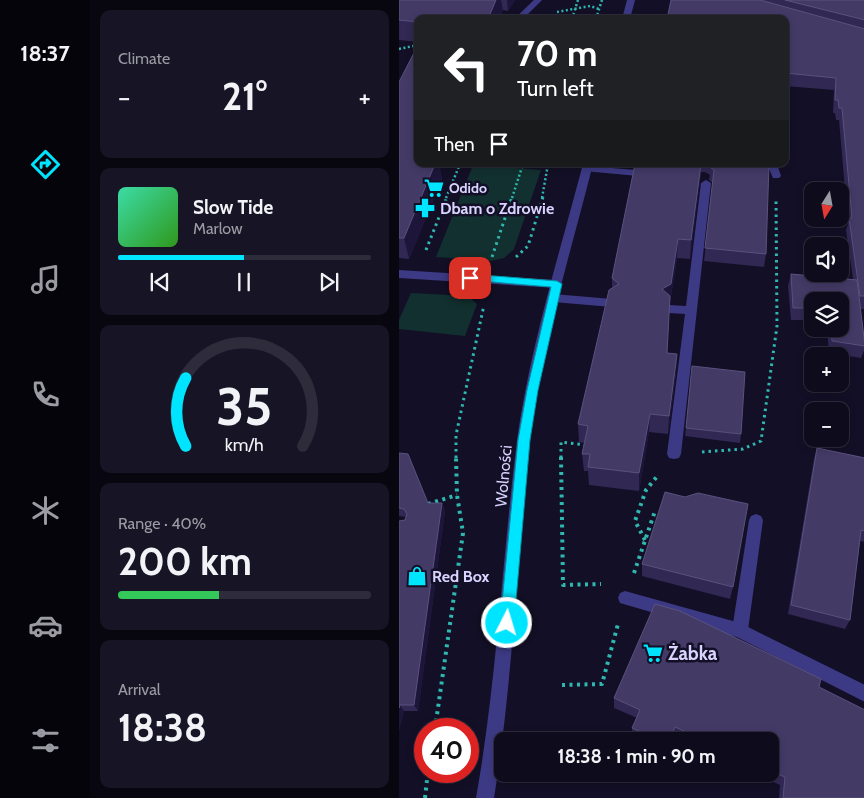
<!DOCTYPE html>
<meta charset="utf-8">
<style>
:root{--surface:#0e0b1c;--page:#171425;--text:#f1f3f6;--muted:#9b9ba3;--line:#2e2b3b;--accent:#00e5ff}
body{margin:0;font-family:Cabin,sans-serif;background:var(--page);color:var(--text);height:100vh;display:flex;flex-direction:column;font-size:19px;white-space:nowrap}
*{box-sizing:border-box;margin:0}
p{font-size:16px;color:var(--muted)}
.icon{flex:none;width:28px;height:28px;fill:none;stroke:currentColor;stroke-width:2;stroke-linecap:round;stroke-linejoin:round}
.map{position:relative;flex:1;overflow:hidden}
.sheet{display:flex;flex-direction:column;gap:10px;padding:10px;background:#08060f;width:309px}
.sheet>*{flex:none}
.hud{position:absolute;left:15px;top:15px;width:375px;height:152px;border-radius:10px;box-shadow:0 2px 8px #0003,0 0 0 1px var(--line);background:#202124;color:#fff;overflow:hidden}
.needle{width:32px;rotate:191deg}
.fabs{position:absolute;left:405px;top:182px;display:grid;gap:10px}
.fabs a{display:grid;place-items:center;width:45px;height:45px;border-radius:10px;background:var(--surface);box-shadow:0 2px 8px #0003,0 0 0 1px var(--line);font-size:25px}
.speed{position:absolute;left:15px;top:718px;display:flex;gap:10px;font-size:25px;font-weight:700;text-align:center}
.speed>*{display:grid;place-content:center;width:65px;height:65px;border-radius:50%;background:var(--surface);box-shadow:0 2px 8px #0003,0 0 0 1px var(--line);line-height:1}
.speed .limit{border:8px solid #d22;background:#fff;color:#111}
.pin{position:absolute;display:grid;place-items:center;width:42px;height:42px;color:#fff;margin:-21px;border-radius:10px;box-shadow:0 2px 8px #0006}
.me{position:absolute;width:55px;margin:-28px;rotate:5deg;stroke-linejoin:round;filter:drop-shadow(0 0 4px #0008)}
.turn{display:flex;align-items:center;gap:18px;height:105px;padding:0 20px;font-size:22px}
.turn .icon{width:65px;height:65px;stroke-width:2.5}
.turn b{display:block;font-size:35px;line-height:42px}
.then{display:flex;align-items:center;height:48px;padding:0 20px;background:#0003;gap:10px;font-size:19px}
.big{font-size:38px;font-weight:700;line-height:1.1}
.sheet .card{flex:1;display:flex;flex-direction:column;justify-content:center;gap:8px;min-width:0;padding:0 18px;border-radius:10px;background:var(--page)}
.sheet .dial{align-items:center;gap:0}
.dial svg{height:130px;overflow:visible;fill:none;stroke:var(--line);stroke-width:7;stroke-linecap:round;text-anchor:middle}
.dial text{fill:var(--text);stroke:none}
.song{display:flex;align-items:center;gap:15px}
.cover{width:60px;height:60px;border-radius:8px;background:linear-gradient(135deg,hsl(160 70% 55%),hsl(110 70% 35%))}
.played{height:5px;border-radius:2px;background:linear-gradient(90deg,var(--accent) 50%,var(--line) 50%)}
.keys{display:flex;justify-content:space-around;direction:ltr}
.heat{display:flex;justify-content:space-between;align-items:center;font-size:28px;direction:ltr}
.charge{height:8px;border-radius:4px;background:linear-gradient(90deg,#34c759 40%,var(--line) 0)}
.trip{position:absolute;left:95px;top:732px;width:285px;height:50px;border-radius:10px;background:var(--surface);box-shadow:0 2px 8px #0003,0 0 0 1px var(--line);font-weight:700;line-height:50px;text-align:center}
main{display:flex;flex:1;min-height:0}
.menu{display:flex;flex-direction:column;width:90px;justify-content:space-around;align-items:center;background:#06040b;color:var(--muted)}
.menu .icon{width:35px;height:35px}
.menu .selected{color:var(--accent)}
.menu b{font-size:22px;color:var(--text)}
.map>svg:first-child{display:block}
.green{fill:#12302f}
.lines{fill:none;stroke-linecap:round;stroke-linejoin:round}
.path-far2{stroke:#2fb8b0;stroke-width:2.5;stroke-dasharray:2 2.5;stroke-linecap:butt}
.path-far1{stroke:#2fb8b0;stroke-width:3;stroke-dasharray:2.5 4;stroke-linecap:butt}
.path{stroke:#2fb8b0;stroke-width:4;stroke-dasharray:3 4.5;stroke-linecap:butt}
.service{fill:#3d3a85;fill-rule:evenodd}
.minor{fill:#3d3a85;fill-rule:evenodd}
.tertiary{fill:#3d3a85;fill-rule:evenodd}
.wall{fill:#312854}
.shaded-wall{fill:#1d163a}
.building{fill:#433a66;stroke:#5a527e}
.route{fill:#00e5ff;stroke:#0095a6}
.labels{text-anchor:middle;stroke-width:5;stroke-linejoin:round;paint-order:stroke}
.far-poi-label{font-size:14px;font-weight:bold;fill:#d9d4ff;stroke:#130f26;text-anchor:start}
.poi-label{font-size:16px;font-weight:bold;fill:#d9d4ff;stroke:#130f26;text-anchor:start}
.street-label{font-size:16px;fill:#d9d4ff;stroke:#130f26}
.near-poi-label{font-size:19px;font-weight:bold;fill:#d9d4ff;stroke:#130f26;text-anchor:start}
</style>
<main>
<nav class="menu">
<b>18:37</b>
<svg class="icon selected" aria-label="directions" viewBox="0 0 24 24"><path d="M12 3l9 9-9 9-9-9zM9 14v-3h6M13 9l2 2-2 2"/></svg>
<svg class="icon" aria-label="music" viewBox="0 0 24 24"><path d="M9 18V5l10-2v13"/><circle cx="6" cy="18" r="3"/><circle cx="16" cy="16" r="3"/></svg>
<svg class="icon" aria-label="phone" viewBox="0 0 24 24"><path d="M5 4h4l2 5-3 2q2 4 5 5l2-3 5 2v4C11 20 4 13 5 4z"/></svg>
<svg class="icon" aria-label="climate" viewBox="0 0 24 24"><path d="M12 3v18M4 7l16 10M4 17L20 7"/></svg>
<svg class="icon" aria-label="car" viewBox="0 0 24 24"><path d="M5 17H2v-5l4-1 3-4h7l3 4 3 1v5h-3M9 17h6M6 11h13"/><circle cx="7" cy="17" r="2"/><circle cx="17" cy="17" r="2"/></svg>
<svg class="icon" aria-label="filters" viewBox="0 0 24 24"><path d="M4 7h16M4 17h16"/><circle cx="9" cy="7" r="2"/><circle cx="15" cy="17" r="2"/></svg>
</nav>
<section class="sheet">
<div class="card"><p>Climate</p>
<div class="heat"><a>−</a><b class="big">21°</b><a>+</a></div>
</div>
<div class="card">
<div class="song"><i class="cover"></i><div><b>Slow Tide</b><p>Marlow</p></div></div>
<div class="played"></div>
<div class="keys"><svg class="icon" aria-label="previous" viewBox="0 0 24 24"><path d="M18 5L8 12l10 7zM5 5v14"/></svg><svg class="icon" aria-label="pause" viewBox="0 0 24 24"><path d="M8 5v14M16 5v14"/></svg><svg class="icon" aria-label="next" viewBox="0 0 24 24"><path d="M6 5l10 7-10 7zM19 5v14"/></svg></div>
</div>
<div class="card dial"><svg viewBox="0 0 100 80">
<path d="M14 69A42 42 0 1 1 86 69"/>
<path d="M14 69A42 42 0 0 1 14 27" stroke="#00e5ff"/>
<text x="50" y="56" font-size="32" font-weight="700">35</text>
<text x="50" y="72" font-size="11">km/h</text>
</svg></div>
<div class="card"><p>Range · 40%</p><b class="big">200 km</b><div class="charge"></div></div>
<div class="card"><p>Arrival</p><b class="big">18:38</b></div>
</section>
<div class="map">
<svg width="466" height="798" viewBox="0 0 466 798">
<rect width="100%" height="100%" fill="#130f26"/>
<g class="green">
<polygon points="74,165 142,170 115,249 105,258 92,261 37,257"/>
<polygon points="12,293 69,296 78,304 66,336 0,329 0,320"/>
</g>
<g class="lines">
<g class="path-far2">
<polyline points="158,12 191,6 200,9"/>
<polyline points="173,19 179,0"/>
<polyline points="197,19 203,0"/>
<polyline points="0,49 19,45"/>
<polyline points="47,198 61,164"/>
<polyline points="113,198 124,164"/>
<polyline points="143,198 149,164"/>
</g>
<g class="path-far1">
<polyline points="27,250 48,197"/>
<polyline points="93,257 113,197"/>
<polyline points="117,257 129,246 144,197"/>
<polyline points="303,452 344,449 362,441 378,326 377,199"/>
<polyline points="57,458 57,435 85,305"/>
<polyline points="162,458 162,442 188,445"/>
</g>
<g class="path">
<polyline points="162,457 164,585 202,584"/>
<polyline points="29,504 58,495"/>
<polyline points="246,540 236,521 247,490 260,474"/>
<polyline points="235,573 256,511"/>
<polyline points="163,685 203,684 219,624"/>
<polyline points="36,729 64,533 58,495 57,457"/>
<polyline points="26,798 29,771"/>
</g>
<g class="service">
<polygon points="135,0 143,0 124,19 115,19"/>
<polygon points="368,164 378,164 382,176 380,178 374,178"/>
<polygon points="188,166 250,171 255,174 250,177 185,171 185,167"/>
<polygon points="307,180 312,183 282,454 280,458 275,459 270,458 268,454 286,314 270,313 264,309 270,305 287,306 302,183"/>
<polygon points="0,270 158,280 164,284 158,288 0,278"/>
<polygon points="154,294 213,299 219,303 213,307 154,302 148,298"/>
<polygon points="357,514 362,516 364,520 349,630 346,635 341,637 336,635 333,630 350,520 352,516"/>
</g>
<polygon class="minor" points="226,591 341,623 466,685 466,702 338,637 221,603 219,598 221,593"/>
<g class="tertiary">
<polygon points="228,0 236,0 231,19 223,19"/>
<path d="M184,164H194C171,255 142,347 131,441C118,560 114,680 95,798H77C98,680 103,560 118,440C131,347 160,255 184,164Z"/>
</g>
</g>
<g class="wall">
<polygon points="0,0 116,0 109,11 104,10 100,19 19,19 19,42 0,40"/>
<polygon points="272,0 466,0 466,309 461,309 466,341 466,348 462,358 430,353 428,329 441,329 441,301 414,301 414,320 392,320 389,286 392,274 454,279 447,230 449,224 440,120 437,120 436,113 434,113 435,90 386,86 386,19"/>
<polygon points="0,82 19,164 40,164 43,179 10,259 0,258"/>
<polygon points="236,164 370,164 367,254 365,267 305,261 314,183 310,180 311,175 306,172 302,172 291,259 278,258 271,303 270,304 268,353 278,354 277,373 269,434 250,432 240,491 190,485 189,471 185,471 183,454 185,443 180,442 179,424 213,288 213,278"/>
<polygon points="287,428 342,434 341,443 286,436"/>
<polygon points="418,448 466,458 466,542 461,541 451,620 446,629 389,614 415,459"/>
<polygon points="0,453 29,503 43,503 46,511 19,711 5,711 0,730 0,521 6,520 7,517 0,516"/>
<polygon points="286,497 334,587 331,599 243,576 243,564"/>
<polygon points="420,687 466,798 380,798 381,785 357,774 371,774 371,741 286,741 274,736 272,741 243,741 233,737 233,728 238,718 215,708 215,698"/>
</g>
<g class="shaded-wall">
<polygon points="97,0 102,0 104,10 100,19 89,19"/>
<polygon points="108,0 116,0 109,11"/>
<polygon points="33,164 40,164 43,179 10,259 5,238"/>
<polygon points="302,164 301,182 291,259 292,240"/>
<polygon points="279,239 278,258 271,303 270,304 263,289"/>
<polygon points="278,354 277,373 269,434 270,416"/>
<polygon points="251,414 250,432 240,491 240,473"/>
<polygon points="43,503 46,511 19,711 15,705"/>
<polygon points="1,705 5,711 0,730 0,708"/>
<polygon points="276,727 274,736 272,741 270,741"/>
</g>
<g class="building">
<polygon points="0,0 97,0 89,19 19,19 19,22 0,20"/>
<polygon points="272,0 361,0 466,29 466,296 461,296 450,218 453,218 443,108 440,108 439,100 436,100 437,78 386,73 386,19 268,19"/>
<polygon points="386,0 466,0 466,20"/>
<polygon points="19,45 19,164 36,164 5,238 0,238 0,82"/>
<polygon points="236,164 302,164 292,240 279,239 272,284 263,289 271,296 268,353 278,354 270,416 251,414 240,473 189,467 191,454 183,454 189,426 179,424 210,290 220,284 213,278"/>
<polygon points="313,164 370,164 367,254 306,248 315,170 311,167"/>
<polygon points="392,274 458,280 466,346 433,341 432,329 441,329 441,301 414,301 414,308 394,308"/>
<polygon points="293,366 346,372 342,434 287,428"/>
<polygon points="418,448 466,458 466,531 462,530 451,620 392,605"/>
<polygon points="0,453 9,454 29,503 43,503 15,705 1,705 0,708 0,521 6,520 8,514 5,509 0,508"/>
<polygon points="266,492 286,497 299,493 349,504 334,587 243,564"/>
<polygon points="256,604 281,611 422,679 420,687 466,710 466,798 384,798 386,777 371,771 371,741 307,741 276,727 270,741 262,741 233,728 241,710 215,698"/>
</g>
<polygon class="route" points="71,274 158,281 163,284 139,390 131,440 115,623 113,628 108,630 103,628 101,623 119,440 128,390 152,287 68,280 66,278"/>
<defs>
<symbol id="supermarket-bare" viewBox="-9 -9 18 18"><path d="M-6-5.5h2.5l.6 2H6L4.5 2H-2.5L-4.4-4H-6ZM-1.5 3.2a1.3 1.3 0 1 0 .1 0ZM3 3.2a1.3 1.3 0 1 0 .1 0Z" fill="#00e5ff" stroke="#130f26" stroke-width="2.5" paint-order="stroke"/></symbol>
<symbol id="pharmacy-bare" viewBox="-9 -9 18 18"><path d="M-2-6h4v4h4v4h-4v4h-4v-4h-4v-4h4Z" fill="#00e5ff" stroke="#130f26" stroke-width="2.5" paint-order="stroke"/></symbol>
<symbol id="shop-bare" viewBox="-9 -9 18 18"><path d="M-5-2.5h2.3a2.7 3.5 0 0 1 5.4 0H5L5.5 6h-11ZM-1.5-2.5h3a1.5 2.3 0 0 0-3 0Z" fill="#00e5ff" stroke="#130f26" stroke-width="2.5" paint-order="stroke"/></symbol>
</defs>
<g fill-rule="evenodd">
<use href="#supermarket-bare" x="21" y="174" width="28" height="28"/>
<use href="#pharmacy-bare" x="12" y="194" width="28" height="28"/>
<use href="#shop-bare" x="4" y="562" width="28" height="28"/>
<use href="#supermarket-bare" x="240" y="639" width="28" height="28"/>
</g>
<g class="labels">
<g class="far-poi-label">
<text x="50" y="193">Odido</text>
</g>
<g class="poi-label">
<text x="41" y="214">Dbam o Zdrowie</text>
<text x="33" y="582">Red Box</text>
</g>
<g class="street-label">
<text transform="translate(104 476) rotate(-85)" y="6">Wolności</text>
</g>
<g class="near-poi-label">
<text x="269" y="660">Żabka</text>
</g>
</g>
</svg>
<div class="fabs">
<a><svg class="needle" viewBox="-14 -14 28 28"><path d="M0-13l5 13h-10z" fill="#e53935"/><path d="M0 13l5-13h-10z" fill="#9b9ba3"/></svg></a>
<a><svg class="icon" aria-label="sound" viewBox="0 0 24 24"><path d="M4 9h4l5-4v14l-5-4H4zM17 9q2 3 0 6"/></svg></a>
<a><svg class="icon" aria-label="layers" viewBox="0 0 24 24"><path d="M12 4l9 5-9 5-9-5zM3 14l9 5 9-5"/></svg></a>
<a>+</a>
<a>−</a>
</div>
<div class="speed"><div class="limit">40</div></div>
<div class="pin" style="left:71px;top:278px;background:#d93025"><svg class="icon" aria-label="arrive" viewBox="0 0 24 24"><path d="M6 21V4h12l-3 4 3 4H6"/></svg></div>
<svg class="me" style="left:108px;top:623px" viewBox="-20 -20 40 40"><circle r="17" fill="#00e5ff" stroke="#fff" stroke-width="3"/><path d="M0-11L8 9 0 5-8 9z" fill="#fff"/></svg>
<div class="trip">18:38 · 1 min · 90 m</div>
<div class="hud">
<div class="turn"><svg class="icon" aria-label="left" viewBox="0 0 24 24"><path d="M17 20v-9H6M10 6l-5 5 5 5"/></svg><div><b>70 m</b>Turn left</div></div>
<div class="then">Then<svg class="icon" aria-label="arrive" viewBox="0 0 24 24"><path d="M6 21V4h12l-3 4 3 4H6"/></svg></div>
</div>
</div>
</main>
